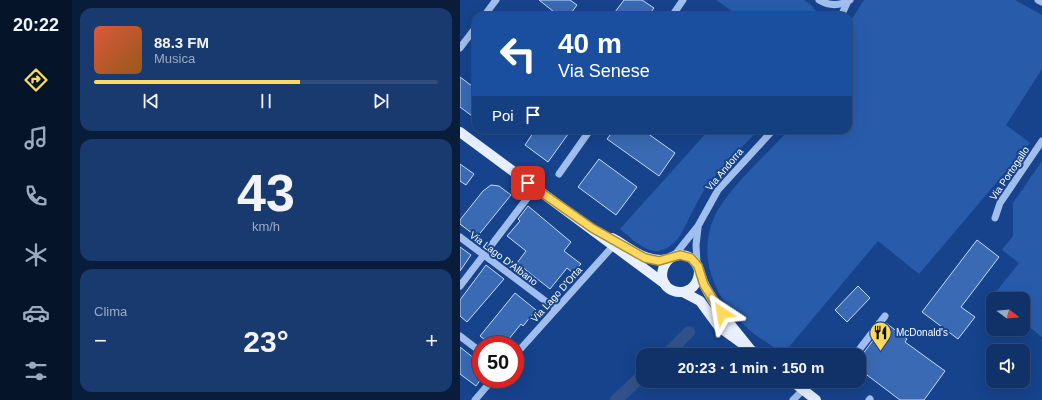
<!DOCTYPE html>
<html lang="it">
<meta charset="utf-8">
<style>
:root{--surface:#103269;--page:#193a6f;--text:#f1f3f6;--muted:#9caac0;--line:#304d7d;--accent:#ffd95e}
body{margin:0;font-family:Arial,sans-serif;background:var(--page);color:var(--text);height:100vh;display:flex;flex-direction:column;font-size:15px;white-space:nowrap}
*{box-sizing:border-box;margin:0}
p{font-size:13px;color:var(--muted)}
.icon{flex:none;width:22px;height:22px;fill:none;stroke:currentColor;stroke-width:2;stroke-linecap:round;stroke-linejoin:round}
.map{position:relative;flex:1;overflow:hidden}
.sheet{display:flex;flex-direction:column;gap:8px;padding:8px;background:#091c3a;width:388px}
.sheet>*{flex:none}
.banner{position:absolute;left:12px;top:12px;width:380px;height:122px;border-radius:12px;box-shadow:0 4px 16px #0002,0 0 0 1px var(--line);background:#1a4fa0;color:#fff;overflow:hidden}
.needle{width:26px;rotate:106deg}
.buttons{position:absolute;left:526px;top:292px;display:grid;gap:8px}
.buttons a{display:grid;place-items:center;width:44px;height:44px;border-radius:8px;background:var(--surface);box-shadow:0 4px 16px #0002,0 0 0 1px var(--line);font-size:20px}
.speed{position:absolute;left:12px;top:336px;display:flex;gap:8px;font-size:20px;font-weight:700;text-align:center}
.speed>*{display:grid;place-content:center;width:52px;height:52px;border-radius:50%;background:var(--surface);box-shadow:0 4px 16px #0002,0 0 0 1px var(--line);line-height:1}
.speed .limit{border:6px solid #d22;background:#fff;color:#111}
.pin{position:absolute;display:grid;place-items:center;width:34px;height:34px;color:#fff;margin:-17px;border-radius:8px;box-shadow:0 2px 6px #0006}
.me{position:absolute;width:44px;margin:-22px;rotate:327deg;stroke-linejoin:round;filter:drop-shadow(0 0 3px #0008)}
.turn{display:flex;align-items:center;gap:14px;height:84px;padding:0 20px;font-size:18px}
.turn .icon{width:52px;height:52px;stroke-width:2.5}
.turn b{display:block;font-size:28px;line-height:34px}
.then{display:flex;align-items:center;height:38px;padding:0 20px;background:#0003;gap:8px;font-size:15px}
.big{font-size:30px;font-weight:600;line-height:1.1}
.sheet .widget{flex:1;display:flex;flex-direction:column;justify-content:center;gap:6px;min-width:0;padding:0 14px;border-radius:12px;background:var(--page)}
.sheet .dial{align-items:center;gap:0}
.dial b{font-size:52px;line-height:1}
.song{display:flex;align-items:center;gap:12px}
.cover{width:48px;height:48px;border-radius:6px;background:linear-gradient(135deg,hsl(10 70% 55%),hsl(30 70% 35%))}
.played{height:4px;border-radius:2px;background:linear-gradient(90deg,var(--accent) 60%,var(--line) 60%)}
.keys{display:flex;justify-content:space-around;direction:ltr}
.heat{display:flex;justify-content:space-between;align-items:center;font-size:22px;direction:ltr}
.trip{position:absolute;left:176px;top:348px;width:230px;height:40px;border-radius:12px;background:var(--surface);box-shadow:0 4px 16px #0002,0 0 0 1px var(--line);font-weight:600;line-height:40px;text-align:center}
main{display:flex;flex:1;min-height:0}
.menu{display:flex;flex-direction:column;width:72px;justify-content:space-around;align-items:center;background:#06142a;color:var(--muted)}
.menu .icon{width:28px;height:28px}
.menu .current{color:var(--accent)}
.menu b{font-size:18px;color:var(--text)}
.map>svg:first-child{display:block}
.green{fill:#285cab}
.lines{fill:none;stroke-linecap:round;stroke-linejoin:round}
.canal{stroke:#315288;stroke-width:12}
.building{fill:#3a6ab3;stroke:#c6dbfb}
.minor{stroke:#a0bfef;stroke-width:7}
.major{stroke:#e8f0ff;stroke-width:10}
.route-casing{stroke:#a68d3d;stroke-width:10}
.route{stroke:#ffd95e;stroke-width:7}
.labels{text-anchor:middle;stroke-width:4;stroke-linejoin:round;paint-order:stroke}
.street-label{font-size:10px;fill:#fff;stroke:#16438c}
.poi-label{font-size:10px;fill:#fff;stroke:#16438c;text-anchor:start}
</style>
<main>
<nav class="menu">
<b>20:22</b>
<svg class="icon current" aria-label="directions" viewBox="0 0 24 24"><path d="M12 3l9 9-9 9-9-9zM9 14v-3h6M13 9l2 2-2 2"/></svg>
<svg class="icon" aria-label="music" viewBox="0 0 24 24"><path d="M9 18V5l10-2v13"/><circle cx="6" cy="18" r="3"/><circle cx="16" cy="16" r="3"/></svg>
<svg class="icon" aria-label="phone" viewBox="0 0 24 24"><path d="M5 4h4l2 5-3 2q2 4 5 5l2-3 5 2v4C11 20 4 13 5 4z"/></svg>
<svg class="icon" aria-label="climate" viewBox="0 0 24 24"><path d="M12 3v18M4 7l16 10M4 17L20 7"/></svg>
<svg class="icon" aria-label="car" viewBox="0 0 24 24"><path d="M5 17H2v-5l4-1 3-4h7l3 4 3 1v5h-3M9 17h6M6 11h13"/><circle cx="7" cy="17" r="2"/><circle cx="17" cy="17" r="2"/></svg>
<svg class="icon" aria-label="filters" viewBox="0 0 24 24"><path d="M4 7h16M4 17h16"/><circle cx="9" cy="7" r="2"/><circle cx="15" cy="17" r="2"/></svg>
</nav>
<section class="sheet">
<div class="widget">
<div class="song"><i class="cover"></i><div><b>88.3 FM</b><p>Musica</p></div></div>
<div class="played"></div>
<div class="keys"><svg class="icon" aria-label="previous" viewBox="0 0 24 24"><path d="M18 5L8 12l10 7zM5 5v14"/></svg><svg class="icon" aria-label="pause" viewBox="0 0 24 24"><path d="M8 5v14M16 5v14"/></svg><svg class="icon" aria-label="next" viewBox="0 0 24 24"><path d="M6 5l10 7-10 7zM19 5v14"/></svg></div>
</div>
<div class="widget dial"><b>43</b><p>km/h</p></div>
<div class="widget"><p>Clima</p>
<div class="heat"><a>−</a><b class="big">23°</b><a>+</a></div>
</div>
</section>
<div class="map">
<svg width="582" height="400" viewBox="0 0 582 400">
<rect width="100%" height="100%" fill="#16438c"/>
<g class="green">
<polygon points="256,0 344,0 351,5 360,16 279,16"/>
<path d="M404,0H555L582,15V69L546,125L570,143L459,274L418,241L323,354C310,344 295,336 284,325C252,295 235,250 258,210C273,184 308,153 329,130H388V25Z"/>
<path d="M249,130H298C280,150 258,169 243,192C235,205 229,219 222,232C218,241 208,249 199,251C184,252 170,237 160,229Z"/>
<polygon points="582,161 582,337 563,322 563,299 534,299 532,297 559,263 542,250 553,236 553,203"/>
</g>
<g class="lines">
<g class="canal">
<polyline points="206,355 229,332"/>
<polyline points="156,400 183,375"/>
</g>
</g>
<g class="building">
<polygon points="79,0 110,0 117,5 109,16 99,16"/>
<polygon points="164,0 182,0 194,8 188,16 152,16"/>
<polygon points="0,77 16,89 16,119 0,107"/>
<polygon points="75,130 111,130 88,162 65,145"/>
<polygon points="154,130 183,130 215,153 199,176 147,139"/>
<polygon points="139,159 177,187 156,215 118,187"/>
<polygon points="0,164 14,174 6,185 0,181"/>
<polygon points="31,185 39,186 51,195 17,237 0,224 0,220 23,191"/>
<polygon points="68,206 111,242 104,251 121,264 113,273 107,268 90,289 57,263 66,251 47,236 60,221 58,219"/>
<polygon points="517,240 539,257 501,307 515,317 498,339 462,312"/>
<polygon points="0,247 11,255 0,271"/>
<polygon points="26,265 44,279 7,322 0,316 0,300"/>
<polygon points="398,286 410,298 387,322 375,310"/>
<polygon points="55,293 76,310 63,326 61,324 44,345 31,345 20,336"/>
<polygon points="426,323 447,339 445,342 485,371 464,400 440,400 399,369 399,359"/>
<polygon points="0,347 21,364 21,379 16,386 0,374"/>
</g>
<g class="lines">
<g class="minor">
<path d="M359,0C369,6 380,6 390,0"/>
<polyline points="578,0 582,2"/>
<polyline points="24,16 36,0"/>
<polyline points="212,16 223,0"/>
<polyline points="381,16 388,1"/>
<polyline points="0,48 16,27"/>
<polyline points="99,174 130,130"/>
<polyline points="535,218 540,203 582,141"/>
<polyline points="0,237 96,309"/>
<polyline points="214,256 238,226 258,190 313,130"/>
<polyline points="237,263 236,245 238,228"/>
<polyline points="0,286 75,188"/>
<polyline points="0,336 21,352"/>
<polyline points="55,355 153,246"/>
<polyline points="395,355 425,316"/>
<polyline points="15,400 33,379"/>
<polyline points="333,400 343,390"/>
<polyline points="409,400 410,399"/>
</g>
<g class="major">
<polyline points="0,132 205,284"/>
<path d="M152,238C171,248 186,264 209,259"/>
<path d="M239,272C238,297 205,299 202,276C202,269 205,263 209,259C217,253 228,254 234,261C240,267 240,277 244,284C246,289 249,293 251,297C262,316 277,332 290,349"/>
<polyline points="223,292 240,301 259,327 298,355"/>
<polyline points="332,381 356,400"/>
</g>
</g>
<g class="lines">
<defs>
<polyline id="route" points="68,183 132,228 185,258 199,261 220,255 231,258 238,266 244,285 262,313"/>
</defs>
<use href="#route" class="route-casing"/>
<use href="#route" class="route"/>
</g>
<defs>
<symbol id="restaurant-pin" viewBox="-11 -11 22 30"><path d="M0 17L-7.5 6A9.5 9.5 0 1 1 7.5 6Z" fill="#ffd95e" stroke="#16438c"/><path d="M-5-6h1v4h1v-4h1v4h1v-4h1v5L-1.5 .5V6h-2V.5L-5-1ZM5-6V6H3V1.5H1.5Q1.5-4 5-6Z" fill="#111"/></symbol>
</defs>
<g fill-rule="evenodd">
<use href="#restaurant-pin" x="408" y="320" width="25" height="34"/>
</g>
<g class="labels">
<g class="street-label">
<text transform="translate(264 169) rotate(-50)" y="4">Via Andorra</text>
<text transform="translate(549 173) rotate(-56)" y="4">Via Portogallo</text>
<text transform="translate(44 258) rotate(37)" y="4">Via Lago D'Albano</text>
<text transform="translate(96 294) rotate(-48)" y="4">Via Lago D'Orta</text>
</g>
<g class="poi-label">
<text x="436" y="336">McDonald's</text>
</g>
</g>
</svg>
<div class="buttons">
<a><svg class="needle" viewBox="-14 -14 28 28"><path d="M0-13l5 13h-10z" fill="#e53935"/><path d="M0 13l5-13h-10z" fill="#9caac0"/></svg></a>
<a><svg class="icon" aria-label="sound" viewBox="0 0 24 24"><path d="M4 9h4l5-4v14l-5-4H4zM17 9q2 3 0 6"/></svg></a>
</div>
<div class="speed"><div class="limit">50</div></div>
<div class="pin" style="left:68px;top:183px;background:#d93025"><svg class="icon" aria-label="arrive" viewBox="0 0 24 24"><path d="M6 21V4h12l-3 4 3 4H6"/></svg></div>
<svg class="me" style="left:262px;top:313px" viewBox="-20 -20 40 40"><path d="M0-17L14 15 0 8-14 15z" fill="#ffd95e" stroke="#fff" stroke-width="4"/></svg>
<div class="trip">20:23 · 1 min · 150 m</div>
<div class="banner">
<div class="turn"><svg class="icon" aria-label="left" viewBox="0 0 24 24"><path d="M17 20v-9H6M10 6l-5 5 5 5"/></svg><div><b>40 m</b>Via Senese</div></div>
<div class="then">Poi<svg class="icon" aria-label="arrive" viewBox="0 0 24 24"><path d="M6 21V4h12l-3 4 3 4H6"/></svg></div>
</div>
</div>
</main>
